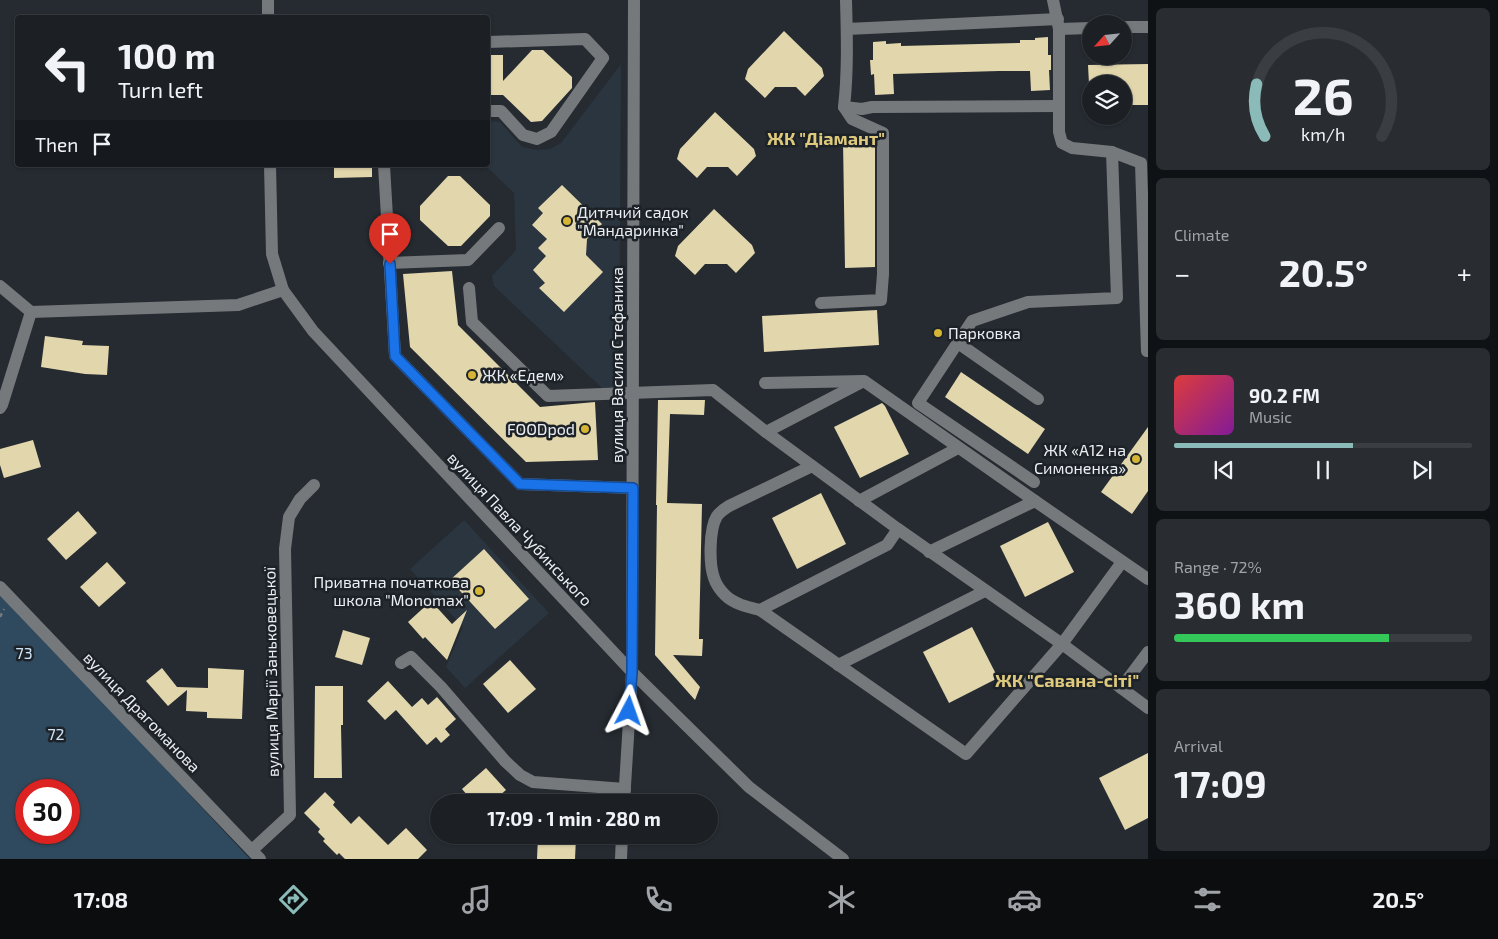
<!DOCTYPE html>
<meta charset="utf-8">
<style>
:root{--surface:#1c2025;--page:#292d32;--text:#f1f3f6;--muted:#a0a3a7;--line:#3a3e42;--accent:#8bbbb9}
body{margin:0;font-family:"Exo 2",sans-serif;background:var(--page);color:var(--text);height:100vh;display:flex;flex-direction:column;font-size:19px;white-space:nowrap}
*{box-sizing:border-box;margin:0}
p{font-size:16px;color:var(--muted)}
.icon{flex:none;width:28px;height:28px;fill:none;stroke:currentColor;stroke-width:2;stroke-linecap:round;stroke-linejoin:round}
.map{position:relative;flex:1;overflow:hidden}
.details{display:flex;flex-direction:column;gap:8px;padding:8px;background:#0f1214;width:350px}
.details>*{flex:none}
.guide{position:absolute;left:15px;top:15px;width:475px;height:152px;border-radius:5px;box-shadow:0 1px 4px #0004,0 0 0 1px var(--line);background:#1c2025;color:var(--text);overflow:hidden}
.needle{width:32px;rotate:243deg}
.controls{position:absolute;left:1082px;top:15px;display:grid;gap:10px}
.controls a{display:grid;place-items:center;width:50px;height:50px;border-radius:50%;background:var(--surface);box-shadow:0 1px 4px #0004,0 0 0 1px var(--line);font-size:25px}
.speed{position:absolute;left:15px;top:779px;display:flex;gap:10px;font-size:25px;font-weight:700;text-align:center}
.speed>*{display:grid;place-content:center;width:65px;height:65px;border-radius:50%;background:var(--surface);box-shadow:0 1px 4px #0004,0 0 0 1px var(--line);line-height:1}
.speed .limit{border:8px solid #d22;background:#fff;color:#111}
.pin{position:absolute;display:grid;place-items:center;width:42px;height:42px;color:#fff;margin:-51px -21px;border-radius:50% 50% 50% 0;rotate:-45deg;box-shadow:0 0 5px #0007}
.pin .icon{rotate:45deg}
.me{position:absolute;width:55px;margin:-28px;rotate:4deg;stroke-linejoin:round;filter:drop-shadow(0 0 4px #0008)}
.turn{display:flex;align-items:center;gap:18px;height:105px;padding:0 20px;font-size:22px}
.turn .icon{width:65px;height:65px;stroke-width:2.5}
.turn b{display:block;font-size:35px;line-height:42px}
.then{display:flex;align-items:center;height:48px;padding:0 20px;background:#0003;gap:10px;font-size:19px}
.big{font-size:38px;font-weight:700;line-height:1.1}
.details .card{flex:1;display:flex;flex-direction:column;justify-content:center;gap:8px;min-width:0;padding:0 18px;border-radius:8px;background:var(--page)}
.details .dial{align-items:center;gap:0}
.dial svg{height:130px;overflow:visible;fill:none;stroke:var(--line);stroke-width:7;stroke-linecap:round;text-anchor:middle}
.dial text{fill:var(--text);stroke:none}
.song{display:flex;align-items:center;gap:15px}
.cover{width:60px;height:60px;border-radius:8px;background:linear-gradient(135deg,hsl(0 70% 55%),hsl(290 70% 35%))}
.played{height:5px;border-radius:2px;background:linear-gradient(90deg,var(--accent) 60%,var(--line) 60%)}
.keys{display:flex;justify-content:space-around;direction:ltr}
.heat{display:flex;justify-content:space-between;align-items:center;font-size:28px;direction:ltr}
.charge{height:8px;border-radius:4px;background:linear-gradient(90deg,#34c759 72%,var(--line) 0)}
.trip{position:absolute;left:430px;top:794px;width:288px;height:50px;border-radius:25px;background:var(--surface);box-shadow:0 1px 4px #0004,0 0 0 1px var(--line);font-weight:700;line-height:50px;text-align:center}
.tab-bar{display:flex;height:80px;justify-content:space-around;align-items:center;background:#0b0d0f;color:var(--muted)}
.tab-bar .icon{width:35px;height:35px}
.tab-bar .selected{color:var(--accent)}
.tab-bar b{font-size:22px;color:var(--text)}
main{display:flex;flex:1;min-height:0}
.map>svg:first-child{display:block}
.built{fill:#2a353f}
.green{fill:#2f4a5f;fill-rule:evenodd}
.building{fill:#e2d6ad}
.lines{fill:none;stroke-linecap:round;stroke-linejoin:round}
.path{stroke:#767b81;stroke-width:2.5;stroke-dasharray:4 4;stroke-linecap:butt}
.minor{stroke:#76797c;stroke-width:12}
.route-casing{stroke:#114b97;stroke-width:12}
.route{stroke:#1a73e8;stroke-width:9}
.poi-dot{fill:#d6b534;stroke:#1c2227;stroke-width:2}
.labels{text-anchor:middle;stroke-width:5;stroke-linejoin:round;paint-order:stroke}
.poi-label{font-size:16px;fill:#ebeff3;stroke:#1c2227;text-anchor:start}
.street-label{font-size:16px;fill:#ebeff3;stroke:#1c2227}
.park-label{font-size:16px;fill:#cee3f6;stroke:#1c2227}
.neighbourhood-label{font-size:18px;font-weight:bold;fill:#dfc97c;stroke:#1c2227}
</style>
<main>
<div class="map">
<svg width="1148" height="859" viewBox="0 0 1148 859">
<rect width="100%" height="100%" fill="#252b31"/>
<g class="built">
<polygon points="621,64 619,388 603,389 494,286 492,276 516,250 514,193 485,165 488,165 488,121 500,122 522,147 537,150 550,149 561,143"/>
<polygon points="464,520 549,613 465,688 446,667 463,627 410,569"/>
</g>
<path class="green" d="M0,592L250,859H0ZM26,790H69V832H26Z"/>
<g class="building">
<polygon points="784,31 822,68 824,76 805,96 796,87 775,87 765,98 745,79 748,69"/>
<polygon points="1048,37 1048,55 1051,55 1051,70 1049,70 1050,90 1031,91 1030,71 999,71 893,74 894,94 875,95 874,74 871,75 870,60 873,60 873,42 886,41 886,44 901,43 901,46 1020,43 1020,40 1035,40 1035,38"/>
<polygon points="532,50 543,50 572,77 572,88 542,121 531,122 503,95 488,95 488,55 503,55 503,81"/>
<polygon points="1148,64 1148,105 1124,105 1124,84 1089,84 1088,65"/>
<polygon points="715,112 754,149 756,156 737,176 728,167 707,167 697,178 677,159 680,149"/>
<polygon points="875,140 875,267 845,268 843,141"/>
<polygon points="334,165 372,165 372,177 334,178"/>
<polygon points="448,176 460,176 490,205 490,216 461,246 448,246 420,220 420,206"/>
<polygon points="562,185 602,224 587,239 586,255 603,272 564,312 539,288 545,283 533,270 546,256 538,248 547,239 532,225 543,213 538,208"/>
<polygon points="714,209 752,245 755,253 736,273 727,264 705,264 695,275 675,256 678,246"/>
<polygon points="452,271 458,325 540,407 595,402 598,460 526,462 410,347 403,274"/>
<polygon points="877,310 879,345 764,352 762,316"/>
<polygon points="45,336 83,341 82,345 109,346 107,375 85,374 41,367"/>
<polygon points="961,372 1045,429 1028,454 945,397"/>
<polygon points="658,400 705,400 704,415 670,414 667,503 702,504 699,639 703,639 702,656 673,655 700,687 695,700 655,655 657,505 656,505"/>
<polygon points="882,403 885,406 909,454 860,478 834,427"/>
<polygon points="1148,427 1148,491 1132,514 1101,492"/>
<polygon points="33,440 41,467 4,478 0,465 0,449"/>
<polygon points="821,493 846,544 797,569 772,518"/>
<polygon points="78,511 97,533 66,560 47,539"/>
<polygon points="1048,522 1074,572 1025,597 1000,546"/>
<polygon points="484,549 529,599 495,629 450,580"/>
<polygon points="107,562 126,583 99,607 80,587"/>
<polygon points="431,601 452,624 467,610 447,660 425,637 423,639 408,622"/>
<polygon points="972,627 998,678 949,703 923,652"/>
<polygon points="343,630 370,638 362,665 335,657"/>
<polygon points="510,660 536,689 508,713 483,684"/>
<polygon points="162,668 177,687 208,688 208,668 244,670 242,719 207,718 207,712 186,711 187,690 168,706 146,681"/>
<polygon points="388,681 412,707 422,698 428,705 437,697 456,719 445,729 450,735 441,743 436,737 427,745 396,710 385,720 367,701"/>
<polygon points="315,686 343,686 343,725 341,725 342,778 314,778"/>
<polygon points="1148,753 1148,818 1125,830 1099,778"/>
<polygon points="486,768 506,790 492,802 473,802 462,789"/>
<polygon points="325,792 335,802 333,805 351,824 359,816 388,845 406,828 427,850 418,859 345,859 339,853 337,855 323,841 325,839 318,832 320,829 304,813"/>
<polygon points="538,836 576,838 575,859 537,859"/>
</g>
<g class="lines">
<polyline class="path" points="0,617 4,609"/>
<g class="minor">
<path d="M846,0C847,35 848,72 844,107L862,109L872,107L1059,106"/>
<polyline points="1053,0 1059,29 1059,132 1062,143 1072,148 1112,152 1141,163 1147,351"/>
<polyline points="268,18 268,0"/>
<polyline points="1124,27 1148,27"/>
<polyline points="847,29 1058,19"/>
<polyline points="1059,29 1091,28"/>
<polyline points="488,42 585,39 603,58 551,132 537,139 523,135 501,111 488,111"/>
<polyline points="270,165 272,254 283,290 313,331 632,672 749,787 843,859"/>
<polyline points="384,165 395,356 520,484 633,488"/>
<polyline points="389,263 468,260 499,228"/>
<polyline points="0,286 31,312 238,305 283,290"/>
<polyline points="469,288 472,322 548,396 713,390 766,432 898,529 1062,644 1148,708"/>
<polyline points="821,303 881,300 883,274 883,133 852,119 844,107"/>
<polyline points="958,343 1038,399"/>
<polyline points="765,383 864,381 1035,501"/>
<polyline points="0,408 2,405 31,312"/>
<polyline points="766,432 862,382"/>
<path d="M812,466L729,506C724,509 720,512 717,516C709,529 709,564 714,578C716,584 720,590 725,595C734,604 747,607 760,610L966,754L1062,644L1122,562"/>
<polyline points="1034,482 918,403 972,321 1028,302 1117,298 1112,152"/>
<polyline points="859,501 958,448"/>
<polyline points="929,552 1035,501 1148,579"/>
<polyline points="0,587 260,859"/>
<polyline points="760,610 887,545 898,529"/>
<polyline points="401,663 411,657 441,687 505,761 520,775 533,782 625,789"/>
<polyline points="838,665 985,591"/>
<polyline points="1121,688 1148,652"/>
<polyline points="624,802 632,672 634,0"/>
<polyline points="252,850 290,815 285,549 289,517 300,499 314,485"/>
<polyline points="621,859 622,835"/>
</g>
</g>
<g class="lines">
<defs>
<polyline id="route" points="390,264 395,356 520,484 633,488 632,672 629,711"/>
</defs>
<use href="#route" class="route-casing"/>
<use href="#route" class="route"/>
</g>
<g class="poi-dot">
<circle cx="567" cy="221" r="5"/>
<circle cx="938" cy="333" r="5"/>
<circle cx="472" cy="375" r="5"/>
<circle cx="585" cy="429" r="5"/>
<circle cx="1136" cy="459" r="5"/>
<circle cx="479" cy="591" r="5"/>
</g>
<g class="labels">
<g class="poi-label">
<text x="577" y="218">Дитячий садок<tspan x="577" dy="18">"Мандаринка"</tspan></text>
<text x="948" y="339">Парковка</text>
<text x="482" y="381">ЖК «Едем»</text>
<text x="575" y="435" text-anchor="end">FOODpod</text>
<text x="1126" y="456" text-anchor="end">ЖК «А12 на<tspan x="1126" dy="18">Симоненка»</tspan></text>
<text x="469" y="588" text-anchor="end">Приватна початкова<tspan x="469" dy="18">школа "Monomax"</tspan></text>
</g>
<g class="street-label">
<text transform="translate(617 365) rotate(-90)" y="6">вулиця Василя Стефаника</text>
<text transform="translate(520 529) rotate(47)" y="6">вулиця Павла Чубинського</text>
<text transform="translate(271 672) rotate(-91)" y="6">вулиця Марії Заньковецької</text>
<text transform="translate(142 712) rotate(46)" y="6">вулиця Драгоманова</text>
</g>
<g class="park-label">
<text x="24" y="659">73</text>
<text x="56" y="740">72</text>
</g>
<g class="neighbourhood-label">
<text x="826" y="145">ЖК "Діамант"</text>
<text x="1067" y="687">ЖК "Савана-сіті"</text>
</g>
</g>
</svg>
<div class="controls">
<a><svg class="needle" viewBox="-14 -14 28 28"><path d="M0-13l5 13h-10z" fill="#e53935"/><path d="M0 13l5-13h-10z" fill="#a0a3a7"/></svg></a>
<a><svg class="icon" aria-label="layers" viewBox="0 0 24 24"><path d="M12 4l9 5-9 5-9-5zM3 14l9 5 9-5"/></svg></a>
</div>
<div class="speed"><div class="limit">30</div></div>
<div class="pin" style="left:390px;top:264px;background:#d93025"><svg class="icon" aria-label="arrive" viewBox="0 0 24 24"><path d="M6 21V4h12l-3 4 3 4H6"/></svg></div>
<svg class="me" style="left:629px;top:711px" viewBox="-20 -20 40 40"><path d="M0-17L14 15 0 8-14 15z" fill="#1a73e8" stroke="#fff" stroke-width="4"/></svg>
<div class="trip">17:09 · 1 min · 280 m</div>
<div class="guide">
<div class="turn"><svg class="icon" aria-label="left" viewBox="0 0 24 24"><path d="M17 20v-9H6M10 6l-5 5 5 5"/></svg><div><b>100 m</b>Turn left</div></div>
<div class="then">Then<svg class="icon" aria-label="arrive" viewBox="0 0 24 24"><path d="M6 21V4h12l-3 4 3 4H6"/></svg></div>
</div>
</div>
<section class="details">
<div class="card dial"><svg viewBox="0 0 100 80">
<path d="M14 69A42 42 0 1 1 86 69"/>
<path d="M14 69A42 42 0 0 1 9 37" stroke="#8bbbb9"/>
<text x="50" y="56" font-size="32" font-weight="700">26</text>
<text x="50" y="72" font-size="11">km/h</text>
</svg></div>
<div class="card"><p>Climate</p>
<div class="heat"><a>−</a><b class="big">20.5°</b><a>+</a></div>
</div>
<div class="card">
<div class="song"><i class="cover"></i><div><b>90.2 FM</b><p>Music</p></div></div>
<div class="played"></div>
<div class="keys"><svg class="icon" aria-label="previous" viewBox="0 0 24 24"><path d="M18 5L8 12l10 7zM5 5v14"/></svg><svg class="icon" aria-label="pause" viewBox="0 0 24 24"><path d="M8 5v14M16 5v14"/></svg><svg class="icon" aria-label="next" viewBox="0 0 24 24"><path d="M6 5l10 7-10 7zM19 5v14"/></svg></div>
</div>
<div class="card"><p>Range · 72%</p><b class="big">360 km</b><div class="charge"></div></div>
<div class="card"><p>Arrival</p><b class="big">17:09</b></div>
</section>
</main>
<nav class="tab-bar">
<b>17:08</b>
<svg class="icon selected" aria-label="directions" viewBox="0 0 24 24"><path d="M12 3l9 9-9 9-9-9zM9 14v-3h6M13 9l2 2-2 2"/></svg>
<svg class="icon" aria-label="music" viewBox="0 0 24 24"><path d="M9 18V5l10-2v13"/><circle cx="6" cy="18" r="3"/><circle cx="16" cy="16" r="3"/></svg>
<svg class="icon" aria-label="phone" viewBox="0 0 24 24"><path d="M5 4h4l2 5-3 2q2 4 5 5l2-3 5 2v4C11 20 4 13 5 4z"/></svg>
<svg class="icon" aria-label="climate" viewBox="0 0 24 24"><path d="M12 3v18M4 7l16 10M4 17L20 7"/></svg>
<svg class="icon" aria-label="car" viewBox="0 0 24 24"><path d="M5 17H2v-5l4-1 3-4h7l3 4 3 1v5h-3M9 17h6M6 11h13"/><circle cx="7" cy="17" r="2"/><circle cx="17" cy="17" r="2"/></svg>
<svg class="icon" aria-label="filters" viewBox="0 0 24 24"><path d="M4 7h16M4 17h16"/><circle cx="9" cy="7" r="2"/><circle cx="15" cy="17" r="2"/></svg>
<b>20.5°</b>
</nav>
